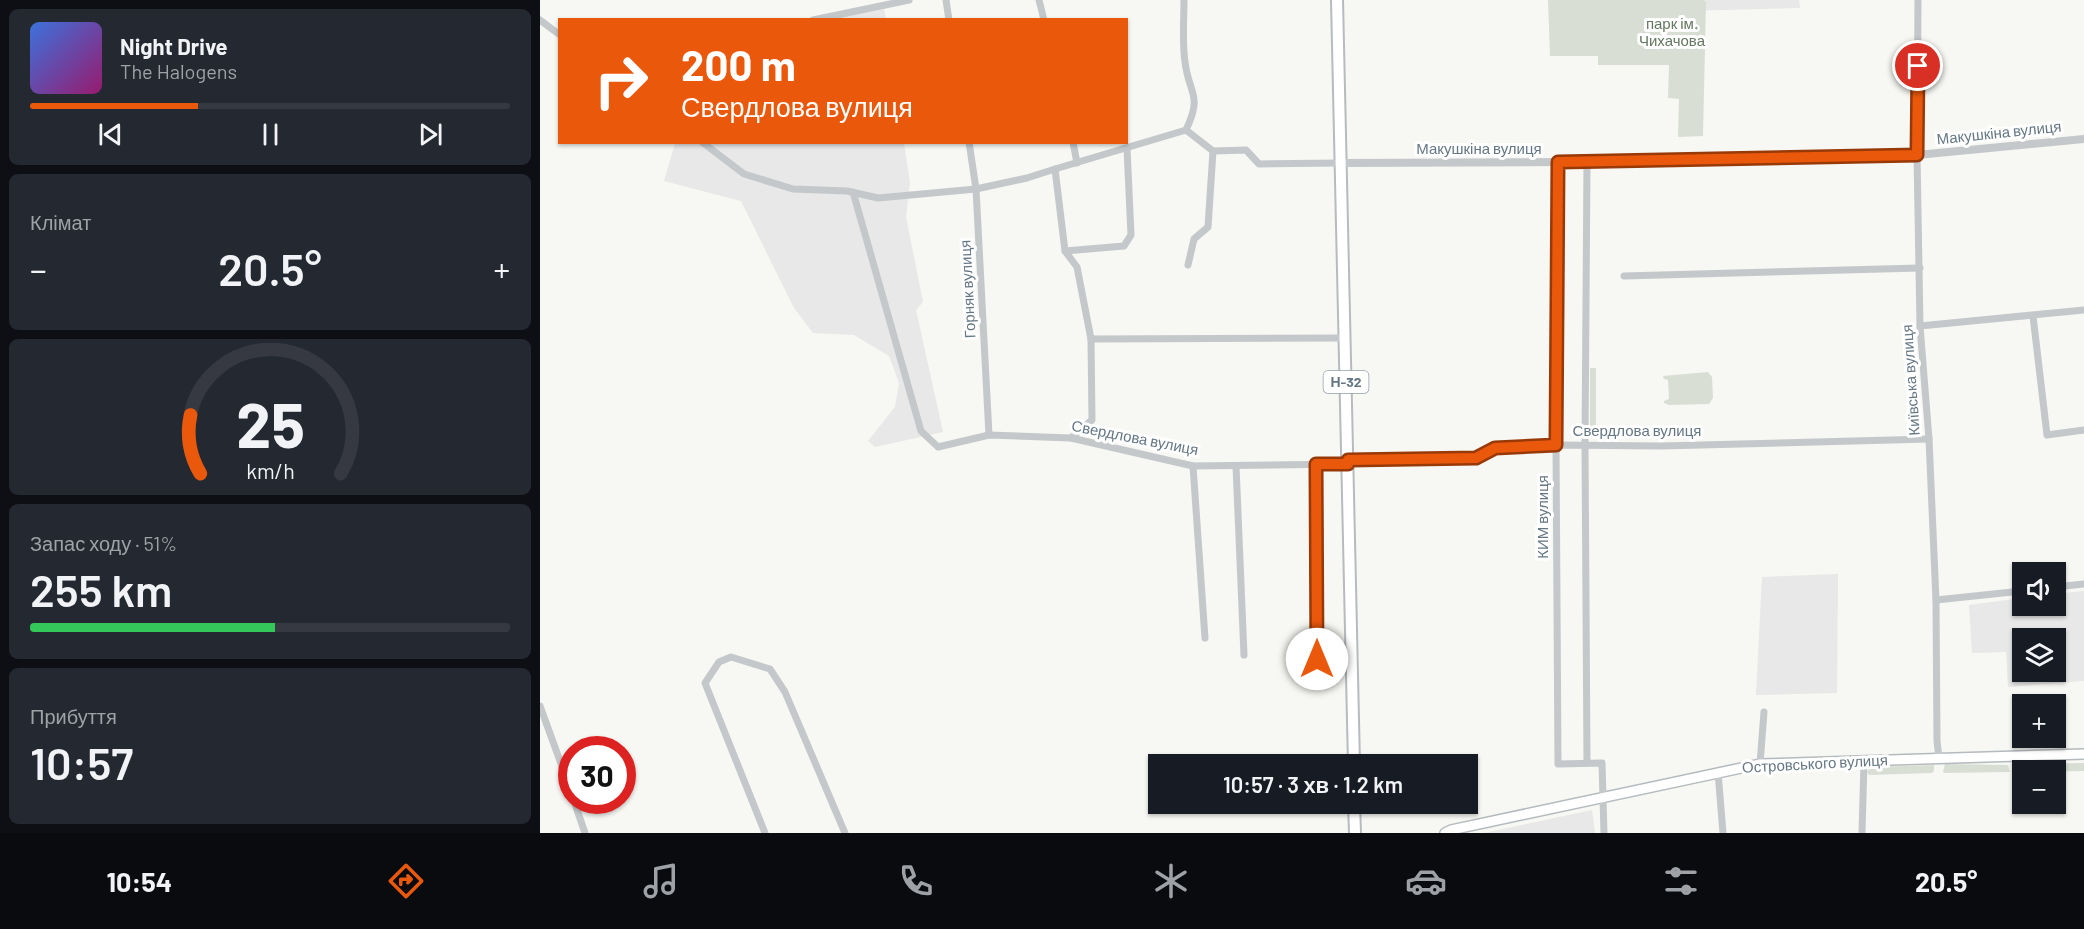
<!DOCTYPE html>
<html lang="uk">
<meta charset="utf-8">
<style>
:root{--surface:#171b24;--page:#242831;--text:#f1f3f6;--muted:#9ea1a6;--line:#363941;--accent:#ea580c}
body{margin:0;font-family:Barlow,sans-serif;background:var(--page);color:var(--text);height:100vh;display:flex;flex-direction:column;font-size:22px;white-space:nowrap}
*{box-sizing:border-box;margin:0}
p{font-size:20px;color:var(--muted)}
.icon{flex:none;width:33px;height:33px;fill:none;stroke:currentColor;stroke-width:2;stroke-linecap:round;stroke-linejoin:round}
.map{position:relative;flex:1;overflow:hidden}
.drawer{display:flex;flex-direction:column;gap:9px;padding:9px;background:#0d0f14;width:540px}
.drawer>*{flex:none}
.top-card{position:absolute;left:18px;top:18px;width:570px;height:126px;border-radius:0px;box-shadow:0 2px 4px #0004;background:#ea580c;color:#fff;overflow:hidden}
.controls{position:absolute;left:1472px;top:562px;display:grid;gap:12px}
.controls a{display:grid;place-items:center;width:54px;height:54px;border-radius:0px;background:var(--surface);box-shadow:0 2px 4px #0004;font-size:30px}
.speed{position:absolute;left:18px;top:736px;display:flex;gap:12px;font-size:30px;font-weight:700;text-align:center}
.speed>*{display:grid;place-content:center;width:78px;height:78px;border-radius:50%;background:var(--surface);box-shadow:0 2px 4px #0004;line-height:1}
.speed .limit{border:9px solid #d22;background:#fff;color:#111}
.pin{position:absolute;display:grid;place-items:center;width:51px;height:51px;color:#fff;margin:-26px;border:3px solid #fff;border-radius:50%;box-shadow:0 2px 6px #0007}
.me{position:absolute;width:66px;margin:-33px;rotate:0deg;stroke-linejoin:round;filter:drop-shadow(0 0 4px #0008)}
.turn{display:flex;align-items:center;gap:21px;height:126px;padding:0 24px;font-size:27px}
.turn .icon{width:78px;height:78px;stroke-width:2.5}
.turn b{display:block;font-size:42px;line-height:51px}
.big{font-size:45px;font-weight:600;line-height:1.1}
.drawer .tile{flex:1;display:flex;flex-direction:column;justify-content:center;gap:9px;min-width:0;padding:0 21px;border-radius:9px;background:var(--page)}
.drawer .dial{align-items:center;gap:0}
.dial svg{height:156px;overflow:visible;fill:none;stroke:var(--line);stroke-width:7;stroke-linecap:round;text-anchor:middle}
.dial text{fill:var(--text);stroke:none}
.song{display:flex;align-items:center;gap:18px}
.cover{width:72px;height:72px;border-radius:9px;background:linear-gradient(135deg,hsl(220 70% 55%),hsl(320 70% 35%))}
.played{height:6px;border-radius:3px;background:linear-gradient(90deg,var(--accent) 35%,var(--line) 35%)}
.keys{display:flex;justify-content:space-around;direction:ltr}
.heat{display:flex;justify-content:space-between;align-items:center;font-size:33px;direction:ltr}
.charge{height:9px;border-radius:4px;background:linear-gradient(90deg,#34c759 51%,var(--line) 0)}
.trip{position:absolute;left:608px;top:754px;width:330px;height:60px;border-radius:0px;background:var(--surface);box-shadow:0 2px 4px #0004;font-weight:600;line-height:60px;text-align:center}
.tab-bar{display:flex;height:96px;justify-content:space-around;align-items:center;background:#090b0e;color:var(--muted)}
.tab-bar .icon{width:42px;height:42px}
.tab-bar .selected{color:var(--accent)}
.tab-bar b{font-size:27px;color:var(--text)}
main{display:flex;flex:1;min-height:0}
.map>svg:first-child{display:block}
.built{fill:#e7e8e7;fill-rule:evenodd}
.green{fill:#d8ded4}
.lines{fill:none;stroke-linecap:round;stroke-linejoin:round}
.secondary-casing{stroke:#b4babe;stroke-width:12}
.primary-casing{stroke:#b7bbbf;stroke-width:14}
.minor{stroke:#c4c8cb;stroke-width:7}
.tertiary{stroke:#c4c8cb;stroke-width:8}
.secondary{stroke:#fff;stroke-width:9}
.primary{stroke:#fff;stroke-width:10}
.route-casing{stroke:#983908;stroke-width:15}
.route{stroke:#ea580c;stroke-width:10}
.labels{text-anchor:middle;stroke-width:6;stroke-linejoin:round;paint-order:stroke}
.shield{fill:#fff;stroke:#93a0aa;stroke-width:1.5}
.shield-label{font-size:14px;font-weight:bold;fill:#657785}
.park-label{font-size:15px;fill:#657760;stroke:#fff}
.street-label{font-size:15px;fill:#657785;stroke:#fff}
</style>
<main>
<section class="drawer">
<div class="tile">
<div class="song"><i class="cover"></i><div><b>Night Drive</b><p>The Halogens</p></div></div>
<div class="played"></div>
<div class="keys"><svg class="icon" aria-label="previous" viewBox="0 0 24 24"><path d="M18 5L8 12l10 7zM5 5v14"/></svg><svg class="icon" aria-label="pause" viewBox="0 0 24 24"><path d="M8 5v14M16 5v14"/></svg><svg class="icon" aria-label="next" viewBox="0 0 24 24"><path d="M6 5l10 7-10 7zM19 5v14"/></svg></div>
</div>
<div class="tile"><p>Клімат</p>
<div class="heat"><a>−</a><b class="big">20.5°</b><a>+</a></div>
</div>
<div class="tile dial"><svg viewBox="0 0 100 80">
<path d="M14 69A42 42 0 1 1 86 69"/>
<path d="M14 69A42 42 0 0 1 9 39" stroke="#ea580c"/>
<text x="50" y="56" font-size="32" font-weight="700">25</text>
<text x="50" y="72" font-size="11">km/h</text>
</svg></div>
<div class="tile"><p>Запас ходу · 51%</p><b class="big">255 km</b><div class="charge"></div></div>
<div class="tile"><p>Прибуття</p><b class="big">10:57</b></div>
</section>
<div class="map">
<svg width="1544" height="833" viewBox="0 0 1544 833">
<rect width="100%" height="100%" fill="#f7f7f3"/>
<g class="built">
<polygon points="1144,0 1259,0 1260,8 1144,11"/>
<polygon points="344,9 346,19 288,20 316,14"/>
<polygon points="135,143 364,143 370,183 366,217 383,302 376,310 403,432 335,447 328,441 355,407 359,383 349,356 314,335 273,333 254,308 201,201 124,181"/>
<polygon points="1298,574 1297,693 1216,695 1222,577"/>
<path d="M1544,591V681L1468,687L1466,652L1432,653L1429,605L1482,598V606H1515V594ZM1482,639H1515V672H1482Z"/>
<polygon points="1052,810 1055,833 944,833"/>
</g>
<g class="green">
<polygon points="1008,0 1163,0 1166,2 1163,136 1138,137 1139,99 1128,98 1129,65 1058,65 1058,56 1010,56"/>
<rect x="1050" y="368" width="6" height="61"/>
<polygon points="1168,372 1172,377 1173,398 1169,404 1129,405 1124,403 1124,401 1129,399 1128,380 1124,379 1123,376"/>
<polygon points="1544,763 1544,771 1482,772 1478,768 1483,764"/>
<polygon points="1405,764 1468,765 1470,772 1405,773 1403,772"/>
<polygon points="1394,765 1394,771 1392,773 1329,775 1327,772 1331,767"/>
</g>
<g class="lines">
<defs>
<polyline id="secondary" points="905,833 911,830 1220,764 1544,754"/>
<g id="primary">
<polyline points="797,0 814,765"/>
<polyline points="814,804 815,833"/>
</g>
</defs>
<use href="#secondary" class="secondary-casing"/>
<use href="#primary" class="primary-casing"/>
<g class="minor">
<polyline points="406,0 409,20"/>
<polyline points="499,0 504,20"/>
<path d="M644,0C644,20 642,42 645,62C649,95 663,94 646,130"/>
<polyline points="1378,0 1377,155 1380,326 1389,439 1396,600 1397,741 1399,758"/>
<polyline points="0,20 20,35"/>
<polyline points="273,20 369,0"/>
<polyline points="162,142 204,174 253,189 307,191 338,198 436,189 487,178 515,169"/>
<polyline points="429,142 436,189 449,435"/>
<polyline points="533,142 537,163"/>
<polyline points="1018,162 1016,445 1018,764 1062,763 1064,833"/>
<polyline points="313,192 381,431 398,447 449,435 531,438 653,466 808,464"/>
<polyline points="525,251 584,246 591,235 587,148"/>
<polyline points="648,265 654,239 668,227 673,151"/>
<polyline points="1084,276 1380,268"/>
<polyline points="1493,316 1507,435 1544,430"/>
<polyline points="1380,326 1544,310"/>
<polyline points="551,339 805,338"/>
<polyline points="531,438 552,420 551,339 537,267 525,251 515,169 646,130 673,151 706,150 719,164 801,163"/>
<polyline points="808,460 935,458 955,448 1016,445 1121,446 1389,439"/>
<polyline points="776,464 777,680"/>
<polyline points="653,466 665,638"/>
<polyline points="696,466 704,655"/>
<polyline points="1515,587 1544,584"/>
<polyline points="1396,600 1482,591"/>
<polyline points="0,706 32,794"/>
<polyline points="1047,763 1045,444 1047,161"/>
<polyline points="1220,764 1224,712"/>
<polyline points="1178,772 1183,833"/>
<polyline points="34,801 45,833"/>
<polyline points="225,833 165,683 179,662 191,657 230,669 245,692 305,833"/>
<polyline points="1322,833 1324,762"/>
</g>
<polyline class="tertiary" points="801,163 1018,162 1377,155 1544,139"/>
<use href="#secondary" class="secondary"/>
<use href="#primary" class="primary"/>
</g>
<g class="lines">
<defs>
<polyline id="route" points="777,659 776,464 808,464 808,460 936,458 955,448 1016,445 1018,162 1377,155 1378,66"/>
</defs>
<use href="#route" class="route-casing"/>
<use href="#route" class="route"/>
</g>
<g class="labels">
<rect class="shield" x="783.5" y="371" width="45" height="22" rx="4.5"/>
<g class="shield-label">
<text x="806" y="387">Н-32</text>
</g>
<g class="park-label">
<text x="1132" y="29">парк ім.<tspan x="1132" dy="17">Чихачова</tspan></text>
</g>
<g class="street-label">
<text transform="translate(1459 133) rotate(-6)" y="5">Макушкіна вулиця</text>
<text x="939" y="154">Макушкіна вулиця</text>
<text transform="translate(428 289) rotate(-93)" y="5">Горняк вулиця</text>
<text transform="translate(1371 380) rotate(-94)" y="5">Київська вулиця</text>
<text x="1097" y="436">Свердлова вулиця</text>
<text transform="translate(595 438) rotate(11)" y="5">Свердлова вулиця</text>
<text transform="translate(1003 517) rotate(-90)" y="5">КИМ вулиця</text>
<text transform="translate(1275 764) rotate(-3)" y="5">Островського вулиця</text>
</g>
</g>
</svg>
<div class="controls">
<a><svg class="icon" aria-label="sound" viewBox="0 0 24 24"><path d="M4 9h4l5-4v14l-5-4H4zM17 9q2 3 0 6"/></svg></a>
<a><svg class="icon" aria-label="layers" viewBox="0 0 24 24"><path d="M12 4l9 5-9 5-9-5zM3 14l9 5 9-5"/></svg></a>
<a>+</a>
<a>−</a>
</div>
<div class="speed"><div class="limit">30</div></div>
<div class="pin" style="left:1378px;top:66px;background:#d93025"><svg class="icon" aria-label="arrive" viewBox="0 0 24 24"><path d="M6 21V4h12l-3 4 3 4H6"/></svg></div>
<svg class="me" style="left:777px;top:659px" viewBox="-20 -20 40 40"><circle r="19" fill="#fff"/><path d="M0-13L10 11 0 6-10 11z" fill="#ea580c"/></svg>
<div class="trip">10:57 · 3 хв · 1.2 km</div>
<div class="top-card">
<div class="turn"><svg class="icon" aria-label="right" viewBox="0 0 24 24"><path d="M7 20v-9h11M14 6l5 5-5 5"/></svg><div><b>200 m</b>Свердлова вулиця</div></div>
</div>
</div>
</main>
<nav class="tab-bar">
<b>10:54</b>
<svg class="icon selected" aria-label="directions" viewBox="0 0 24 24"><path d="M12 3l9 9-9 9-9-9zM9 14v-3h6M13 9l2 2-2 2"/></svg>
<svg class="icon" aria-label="music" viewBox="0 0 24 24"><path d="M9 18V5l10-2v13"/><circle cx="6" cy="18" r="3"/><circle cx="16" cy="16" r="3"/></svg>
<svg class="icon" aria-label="phone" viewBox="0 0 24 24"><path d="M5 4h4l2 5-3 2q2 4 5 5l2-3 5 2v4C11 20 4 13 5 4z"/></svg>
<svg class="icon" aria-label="climate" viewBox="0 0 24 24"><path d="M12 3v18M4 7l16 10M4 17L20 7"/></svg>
<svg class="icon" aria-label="car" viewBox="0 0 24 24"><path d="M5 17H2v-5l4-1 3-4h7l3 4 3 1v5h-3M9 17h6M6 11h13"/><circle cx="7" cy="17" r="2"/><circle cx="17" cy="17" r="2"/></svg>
<svg class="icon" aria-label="filters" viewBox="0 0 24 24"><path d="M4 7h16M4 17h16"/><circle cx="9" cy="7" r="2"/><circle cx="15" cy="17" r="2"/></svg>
<b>20.5°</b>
</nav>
